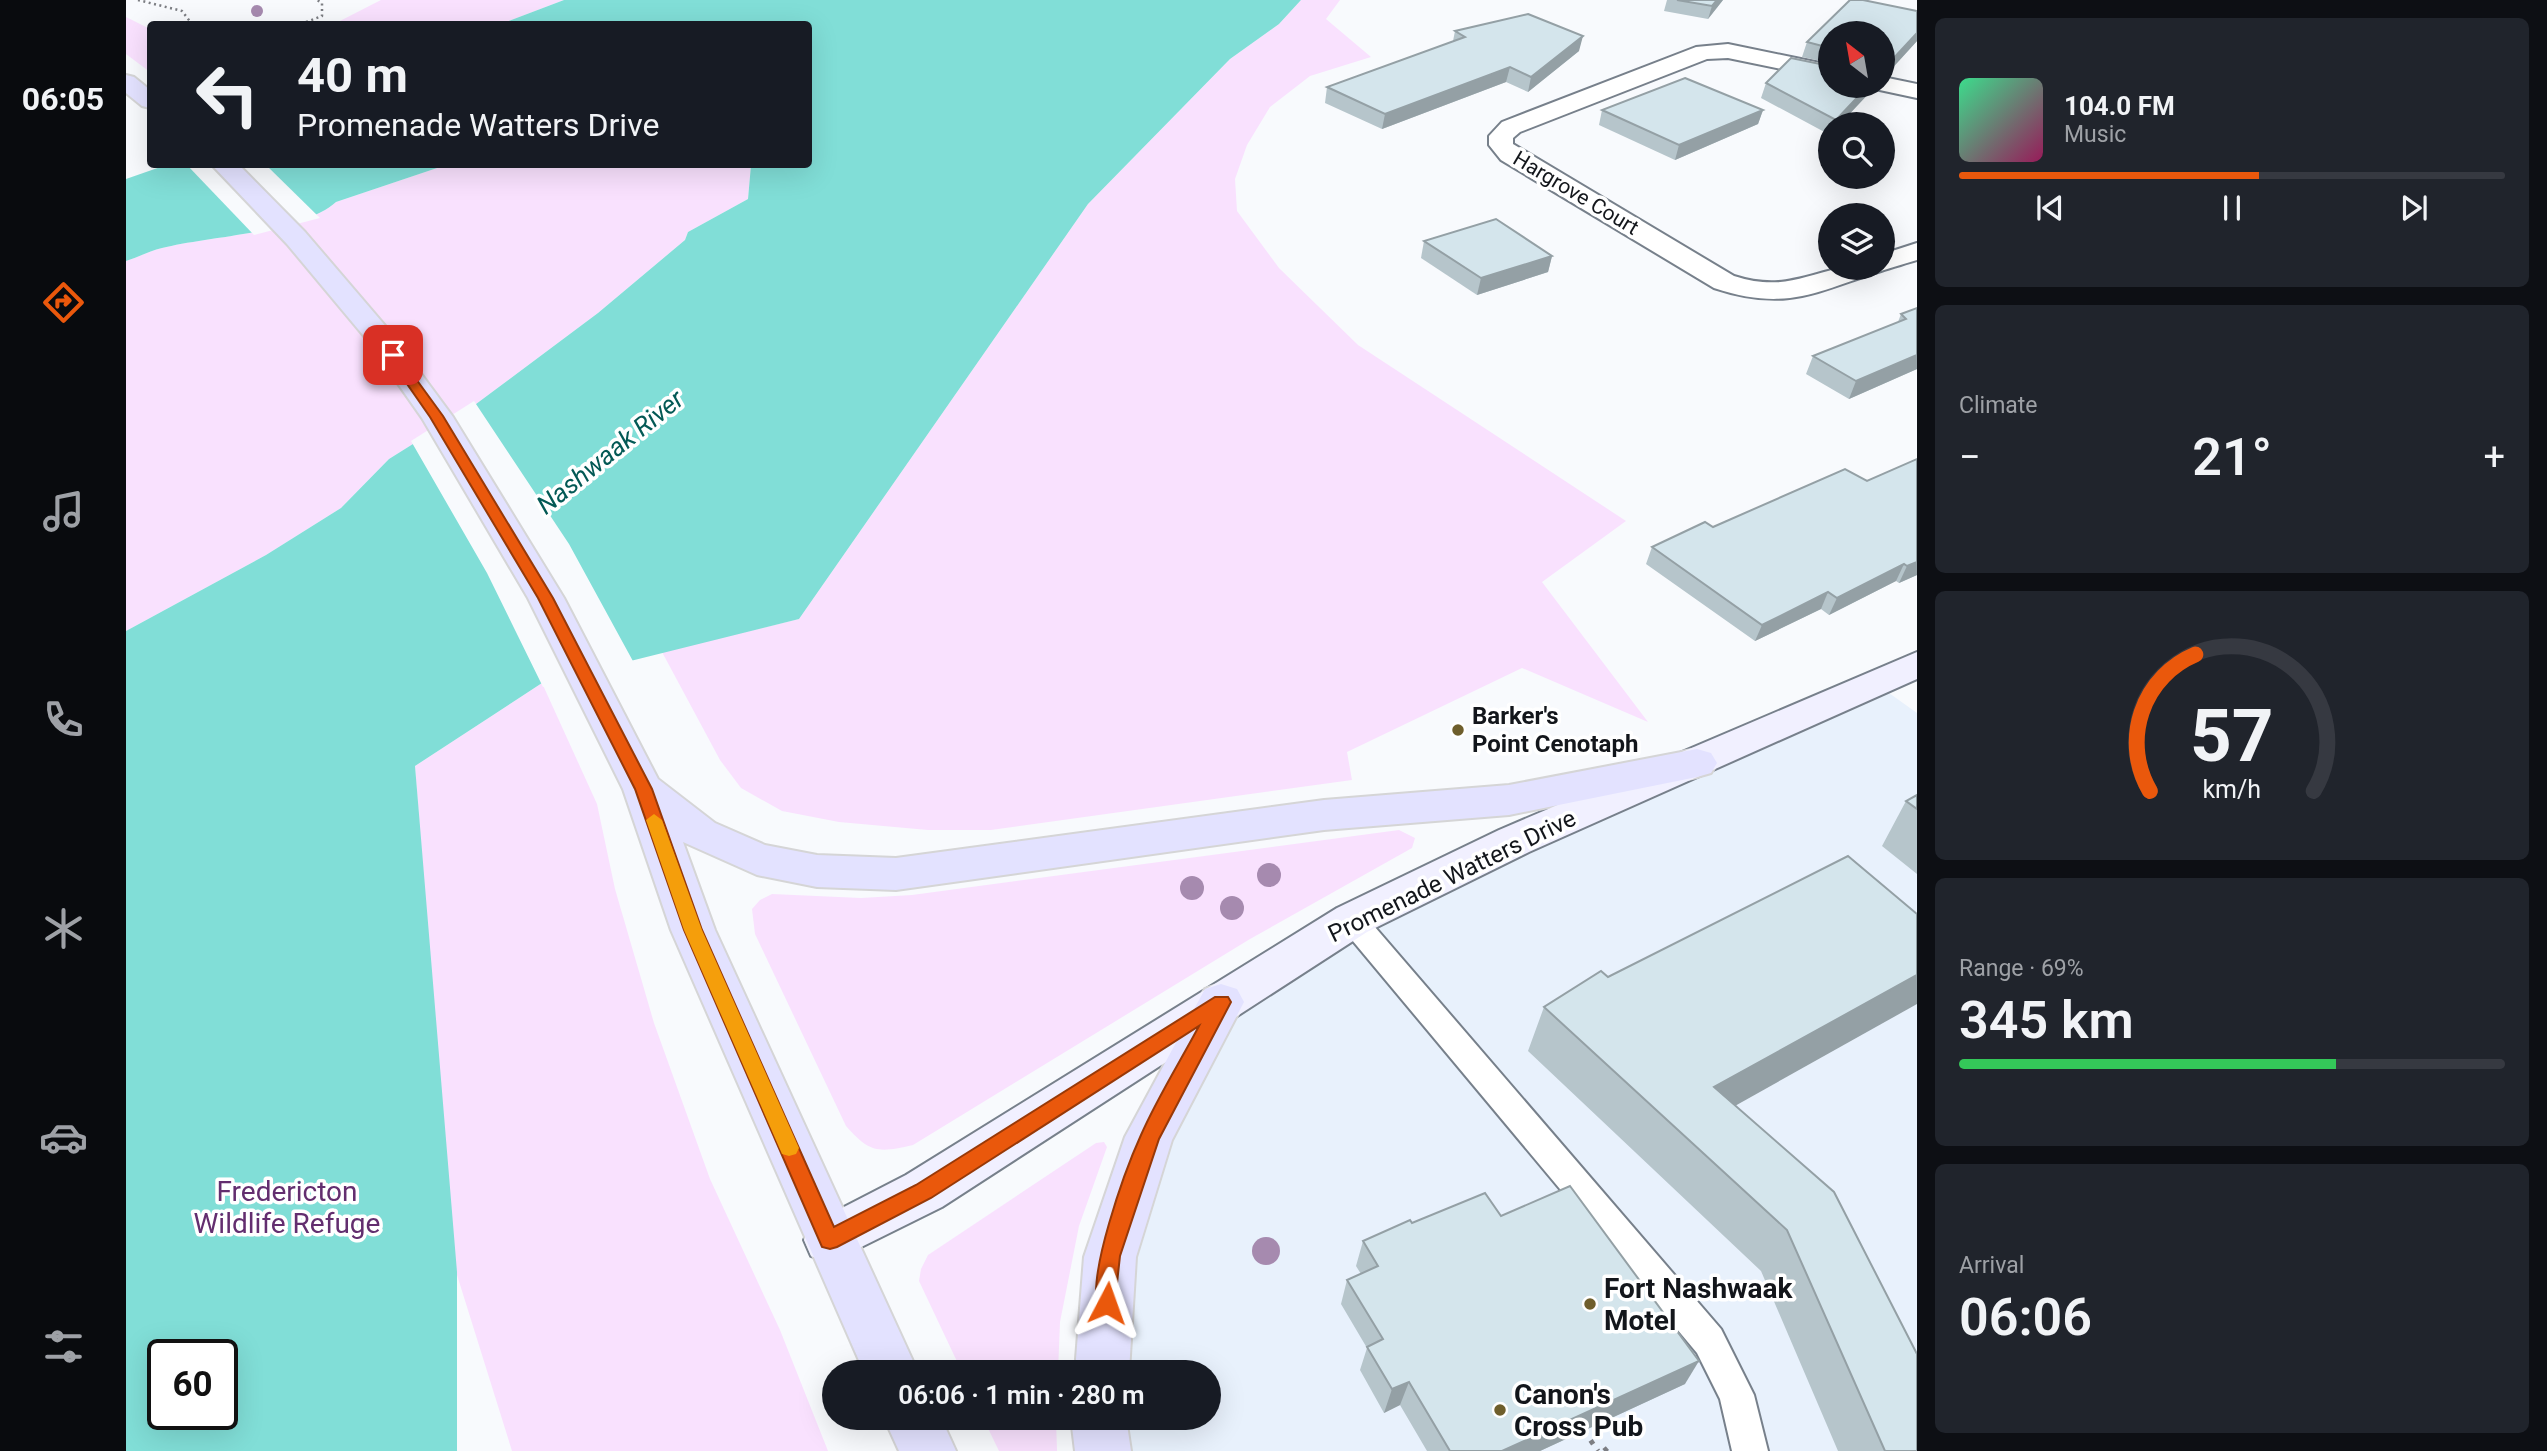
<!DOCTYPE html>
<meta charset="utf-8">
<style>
:root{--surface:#171b24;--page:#20242c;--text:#f1f3f6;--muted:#9ea1a6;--line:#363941;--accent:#ea580c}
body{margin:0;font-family:Roboto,sans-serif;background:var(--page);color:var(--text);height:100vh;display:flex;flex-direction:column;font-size:26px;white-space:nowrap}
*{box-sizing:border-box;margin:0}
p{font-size:23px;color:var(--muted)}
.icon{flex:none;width:38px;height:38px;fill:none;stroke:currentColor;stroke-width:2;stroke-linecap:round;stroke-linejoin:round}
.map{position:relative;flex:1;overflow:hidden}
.sheet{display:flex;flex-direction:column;gap:18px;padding:18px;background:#0d0f14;width:630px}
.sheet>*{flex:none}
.guide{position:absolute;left:21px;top:21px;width:665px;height:147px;border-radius:7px;box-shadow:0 7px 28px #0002;background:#171b24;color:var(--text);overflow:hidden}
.needle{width:46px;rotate:329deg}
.buttons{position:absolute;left:1692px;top:21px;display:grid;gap:14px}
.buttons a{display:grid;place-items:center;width:77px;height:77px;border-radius:50%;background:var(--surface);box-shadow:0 7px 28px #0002;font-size:35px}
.speed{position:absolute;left:21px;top:1339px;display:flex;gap:14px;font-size:35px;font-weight:700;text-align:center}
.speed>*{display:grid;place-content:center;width:91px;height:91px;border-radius:50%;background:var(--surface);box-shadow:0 7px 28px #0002;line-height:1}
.speed .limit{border:4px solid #111;border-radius:10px;background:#fff;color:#111}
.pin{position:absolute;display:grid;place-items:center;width:60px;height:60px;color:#fff;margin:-30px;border-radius:14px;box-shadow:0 4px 10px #0006}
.me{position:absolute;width:77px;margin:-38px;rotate:4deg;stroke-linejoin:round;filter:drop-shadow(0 0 5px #0008)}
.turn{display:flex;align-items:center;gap:24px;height:147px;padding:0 35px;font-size:32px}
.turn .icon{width:91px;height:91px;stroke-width:2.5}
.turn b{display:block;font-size:49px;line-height:60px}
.big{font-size:52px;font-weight:600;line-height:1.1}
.sheet .widget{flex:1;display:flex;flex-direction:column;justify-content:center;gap:10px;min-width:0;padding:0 24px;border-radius:10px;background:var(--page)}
.sheet .dial{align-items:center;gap:0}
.dial svg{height:182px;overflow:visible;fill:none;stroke:var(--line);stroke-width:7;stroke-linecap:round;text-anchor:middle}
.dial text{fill:var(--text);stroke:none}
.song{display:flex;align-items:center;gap:21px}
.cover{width:84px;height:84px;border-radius:10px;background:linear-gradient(135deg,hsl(150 70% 55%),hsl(330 70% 35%))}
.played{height:7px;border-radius:4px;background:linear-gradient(90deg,var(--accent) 55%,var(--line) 55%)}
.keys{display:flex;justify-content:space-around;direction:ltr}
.heat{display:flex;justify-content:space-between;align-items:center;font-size:38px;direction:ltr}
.charge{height:10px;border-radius:5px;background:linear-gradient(90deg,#34c759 69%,var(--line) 0)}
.trip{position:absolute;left:696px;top:1360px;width:399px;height:70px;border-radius:35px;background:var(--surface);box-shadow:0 7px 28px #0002;font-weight:600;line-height:70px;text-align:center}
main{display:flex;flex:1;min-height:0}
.dock{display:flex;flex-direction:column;width:126px;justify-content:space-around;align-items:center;background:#090b0e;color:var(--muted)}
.dock .icon{width:49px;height:49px}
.dock .on{color:var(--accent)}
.dock b{font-size:32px;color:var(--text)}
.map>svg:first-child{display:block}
.built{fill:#e8f1fc}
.green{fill:#f9e1fe;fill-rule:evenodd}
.water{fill:#81ded7;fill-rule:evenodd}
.pier{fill:#f8fafd}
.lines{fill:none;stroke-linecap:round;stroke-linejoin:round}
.service-casing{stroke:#77808b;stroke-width:4}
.minor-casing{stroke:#77808b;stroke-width:4}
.secondary-casing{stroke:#77808b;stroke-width:4}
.primary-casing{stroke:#d5d5d6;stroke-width:4}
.path-far1{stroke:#7c7e83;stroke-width:2.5;stroke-dasharray:2 3.5;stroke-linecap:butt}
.path{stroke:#7c7e83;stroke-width:5;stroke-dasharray:4.5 7;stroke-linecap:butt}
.service{fill:#fff;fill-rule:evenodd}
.minor{fill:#fff;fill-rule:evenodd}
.secondary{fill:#f1f0ff;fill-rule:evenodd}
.primary{fill:#e3e2ff;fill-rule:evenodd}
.tree{fill:#a68aaf}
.wall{fill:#b6c5cb}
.shaded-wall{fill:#94a0a5}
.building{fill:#d4e5ec;stroke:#94a0a5;stroke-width:2}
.route{fill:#ea580c;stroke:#983908;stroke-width:2}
.slow{fill:#f59e0b}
.poi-dot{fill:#6e5e2c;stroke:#fff;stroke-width:2.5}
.labels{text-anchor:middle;stroke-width:7;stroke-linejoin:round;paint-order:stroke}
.far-street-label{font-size:21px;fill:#13161b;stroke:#fff}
.poi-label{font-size:24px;font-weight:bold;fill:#13161b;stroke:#fff;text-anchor:start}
.street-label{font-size:24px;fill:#13161b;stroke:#fff}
.water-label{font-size:26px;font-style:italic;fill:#035955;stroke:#fff}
.near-park-label{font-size:28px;fill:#632e6f;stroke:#fff}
.near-poi-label{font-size:28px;font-weight:bold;fill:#13161b;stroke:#fff;text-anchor:start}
</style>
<main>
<nav class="dock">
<b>06:05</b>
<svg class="icon on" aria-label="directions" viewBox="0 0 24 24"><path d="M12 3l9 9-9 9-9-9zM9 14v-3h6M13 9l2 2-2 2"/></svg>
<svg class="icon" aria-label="music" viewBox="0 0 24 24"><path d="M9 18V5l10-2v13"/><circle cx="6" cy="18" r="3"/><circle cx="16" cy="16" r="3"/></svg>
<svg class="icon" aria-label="phone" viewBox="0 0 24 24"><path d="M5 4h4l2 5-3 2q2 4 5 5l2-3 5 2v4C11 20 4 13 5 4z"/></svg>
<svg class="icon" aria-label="climate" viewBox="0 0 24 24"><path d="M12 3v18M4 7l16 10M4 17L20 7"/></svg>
<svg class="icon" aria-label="car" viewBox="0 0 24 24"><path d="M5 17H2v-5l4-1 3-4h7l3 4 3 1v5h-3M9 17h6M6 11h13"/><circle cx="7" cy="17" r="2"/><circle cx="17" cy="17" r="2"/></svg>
<svg class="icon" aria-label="filters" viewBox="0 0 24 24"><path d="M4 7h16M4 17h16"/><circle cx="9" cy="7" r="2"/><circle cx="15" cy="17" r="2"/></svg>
</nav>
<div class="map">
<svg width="1791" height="1451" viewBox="0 0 1791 1451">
<rect width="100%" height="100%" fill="#f8fafd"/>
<polygon class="built" points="1749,683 1791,713 1791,1451 977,1451 973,1418 1083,1418 1083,1372 976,1372 984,1257 1095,1002"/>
<g class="green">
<polygon points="255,0 438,0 375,24 208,24"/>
<polygon points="1175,0 1214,0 1200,19 1245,57 1184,76 1144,107 1121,145 1109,179 1111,211 1153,268 1232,345 1500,521 1416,582 1522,722 1396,668 1221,752 1226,780 865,830 802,830 713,822 656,811 615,788 594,760 536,652 673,619 962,204 1104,59 1153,24"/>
<polygon points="0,17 24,29 24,72 0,54"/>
<path d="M320,165H625L622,199L562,232L559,240L472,313L346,407L263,459L215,508L140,555L0,631V261C12,257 24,251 36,248C82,236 176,233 210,202Z"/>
<path d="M416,683L471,804L489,889L528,1023L584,1179L654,1330L702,1451H386L331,1275V1451H0V965L314,1097L289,766ZM37,1354H96V1414H37Z"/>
<path d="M1273,830L1289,838L1286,848L1124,939L787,1145C752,1153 744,1153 720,1126L629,934L626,909L634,900L646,894L735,898L786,895Z"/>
<polygon points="978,1142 981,1147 953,1226 934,1322 932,1372 836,1372 793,1281 795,1269 802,1255 970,1143"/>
<polygon points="857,1418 930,1418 931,1451 873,1451"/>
</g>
<g class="water">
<path d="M438,0H1175L1153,24L1104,59L962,204L673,619L416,683L289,766L331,1272V1451H0V631L140,555L215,508L263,459L346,407L472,313L559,240L562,232L622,199L625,165L682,164V24H375ZM37,1354H96V1414H37Z"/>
<path d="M43,164L320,165L210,202C176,233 82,236 36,248C24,251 12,257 0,261V179Z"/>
</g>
<g class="pier">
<polygon points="61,165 140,165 194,218 128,235"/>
<polygon points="348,401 443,544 508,663 417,687 361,573 285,441"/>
</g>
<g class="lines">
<defs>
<polygon id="service" points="1226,909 1236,912 1595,1329 1628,1395 1642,1451 1606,1451 1594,1399 1571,1353 1216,928 1212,920 1216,912"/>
<g id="minor">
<path d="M1602,44L1704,65V79L1602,58L1581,59L1394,132L1387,138V144L1608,276C1652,290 1672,278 1714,268C1727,265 1743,268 1757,268V254L1791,243V260C1779,264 1766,267 1755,271C1689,292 1661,312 1588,288L1375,160L1363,145V136L1376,122L1570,47Z"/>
<polygon points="1757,77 1791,84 1791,98 1749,89 1747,86 1757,86"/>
</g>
<polygon id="secondary" points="1791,652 1791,679 1403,852 1241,932 816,1207 703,1263 685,1256 678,1240 685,1224 780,1175 1211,908 1373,830"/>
<g id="primary">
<polygon points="0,75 8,77 24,90 24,108 16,106 0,93"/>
<polygon points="85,164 112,164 179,232 262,329 327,417 438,598 532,779 589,823 639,845 691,855 770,858 1198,800 1383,785 1571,749 1585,753 1591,763 1585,773 1571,777 1383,815 1198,830 770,890 691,887 631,875 557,842 589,930 792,1372 738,1372 545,930 497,789 402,598 296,418 242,341 161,244"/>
<polygon points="1095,984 1111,989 1118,1002 1046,1140 1010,1257 1003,1372 949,1372 958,1257 999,1137 1079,989"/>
<polygon points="758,1418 815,1418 830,1451 773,1451"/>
<polygon points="945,1418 1000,1418 1005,1451 949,1451"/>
</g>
</defs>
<use href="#service" class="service-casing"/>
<use href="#minor" class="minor-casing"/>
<use href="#secondary" class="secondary-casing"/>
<use href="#primary" class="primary-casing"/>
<g class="path-far1">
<polyline points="12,0 56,11 66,24"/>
<polyline points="175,24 196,16 196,3 191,0"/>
</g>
<g class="path">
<polyline points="1458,1431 1472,1451"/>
<polyline points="1478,1451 1485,1445"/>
</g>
<use href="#service" class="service"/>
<use href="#minor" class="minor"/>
<use href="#secondary" class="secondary"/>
<use href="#primary" class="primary"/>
</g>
<g class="tree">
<circle cx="131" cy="11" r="6"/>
<circle cx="1143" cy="875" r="12"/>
<circle cx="1066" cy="888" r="12"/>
<circle cx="1106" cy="908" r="12"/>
<circle cx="1140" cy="1251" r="14"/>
</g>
<g class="wall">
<polygon points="1541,0 1597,0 1582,19 1538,11"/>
<polygon points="1724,0 1737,0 1791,11 1791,41 1760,75 1757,75 1757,33 1704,33 1704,63 1676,57 1681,42"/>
<polygon points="1329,31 1453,51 1402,92 1380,82 1256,129 1199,103 1201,87 1327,41"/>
<polygon points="1640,83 1746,90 1714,124 1704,124 1704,135 1635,98"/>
<polygon points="1476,110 1637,110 1632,124 1549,160 1473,125"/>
<polygon points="1298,241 1426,256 1422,272 1351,295 1295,258"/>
<polygon points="1791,308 1791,369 1723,399 1680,374 1687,356 1772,322 1775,314"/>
<polygon points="1791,459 1791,575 1773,583 1770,581 1703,615 1695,609 1629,641 1520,564 1526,547 1587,527 1741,481"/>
<polygon points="1791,795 1791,874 1756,846 1780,801"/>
<polygon points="1418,1007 1609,1106 1791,1451 1712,1451 1635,1271 1402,1051"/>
<polygon points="1375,1216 1559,1384 1414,1451 1301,1451 1274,1405 1258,1413 1234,1370 1241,1348 1215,1304 1221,1280 1235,1274 1230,1266 1237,1241 1286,1223"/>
</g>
<g class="shaded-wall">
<polygon points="1591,0 1597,0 1582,19 1586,6"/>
<polygon points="1791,33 1791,41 1760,75 1765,61"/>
<polygon points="1457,36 1453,51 1402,92 1405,77"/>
<polygon points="1384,67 1380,82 1256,129 1259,114"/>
<polygon points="1742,86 1748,86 1746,90 1714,124 1708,124 1710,120"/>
<polygon points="1637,110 1632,124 1549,160 1553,145"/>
<polygon points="1426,256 1422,272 1351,295 1355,278"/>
<polygon points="1791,355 1791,369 1723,399 1730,381"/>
<polygon points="1791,562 1791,575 1773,583 1781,566"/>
<polygon points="1778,564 1770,581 1703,615 1711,598"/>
<polygon points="1702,592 1695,609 1629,641 1636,625"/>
<polygon points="1791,975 1791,1004 1566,1130 1588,1087"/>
<polygon points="1573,1361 1559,1384 1414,1451 1376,1451"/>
<polygon points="1283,1382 1274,1405 1258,1413 1266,1389"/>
</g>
<g class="building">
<polygon points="1551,0 1591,0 1586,6"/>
<polygon points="1724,0 1737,0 1791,11 1791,33 1765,61 1761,61 1757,69 1757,33 1704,33 1704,48 1681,42"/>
<polygon points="1402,14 1457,36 1405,77 1384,67 1259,114 1201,87 1339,37 1329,31"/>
<polygon points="1665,58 1704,66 1704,86 1742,86 1710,120 1640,83"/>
<polygon points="1559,78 1637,110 1553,145 1476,110"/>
<polygon points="1370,219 1426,256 1355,278 1298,241"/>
<polygon points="1791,308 1791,355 1730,381 1687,356 1780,319 1775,314"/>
<polygon points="1791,459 1791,562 1781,566 1778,564 1711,598 1702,592 1636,625 1526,547 1579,522 1587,527 1719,469 1741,481"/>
<polygon points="1791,795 1791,809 1780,801"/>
<polygon points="1722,856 1791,914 1791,975 1588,1087 1708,1192 1791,1354 1791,1451 1759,1451 1661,1230 1418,1007 1475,971 1482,977"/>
<polygon points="1444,1186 1573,1361 1376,1451 1324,1451 1283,1382 1266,1389 1241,1347 1257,1339 1221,1280 1252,1266 1237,1241 1284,1220 1286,1223 1359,1193 1375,1216"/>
</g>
<path class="route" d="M263,353H271L317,416L427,598L526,789L576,930L708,1227L790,1185L1089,997H1102L1105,1002L1033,1139L994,1256L988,1310L981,1313L973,1310C959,1279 1000,1168 1015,1135C1031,1098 1054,1062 1073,1026L805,1198L711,1247L704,1249L696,1247L558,930L509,789L412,598L304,417L261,355Z"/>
<polygon class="slow" points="528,814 536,820 576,930 673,1148 670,1154 663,1156 656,1154 558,930 520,820"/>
<g class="poi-dot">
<circle cx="1332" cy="730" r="7"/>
<circle cx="1464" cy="1304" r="7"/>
<circle cx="1374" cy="1410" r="7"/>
</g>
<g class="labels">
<g class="far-street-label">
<text transform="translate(1450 193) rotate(31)" y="7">Hargrove Court</text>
</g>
<g class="poi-label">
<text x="1346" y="724">Barker's<tspan x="1346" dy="28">Point Cenotaph</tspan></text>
</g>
<g class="street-label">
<text transform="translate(1326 876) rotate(-26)" y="8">Promenade Watters Drive</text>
</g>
<g class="water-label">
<text transform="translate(484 452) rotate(-39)" y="9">Nashwaak River</text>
</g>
<g class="near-park-label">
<text x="161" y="1201">Fredericton<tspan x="161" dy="32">Wildlife Refuge</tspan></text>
</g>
<g class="near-poi-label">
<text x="1478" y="1298">Fort Nashwaak<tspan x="1478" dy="32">Motel</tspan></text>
<text x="1388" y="1404">Canon's<tspan x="1388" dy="32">Cross Pub</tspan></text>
</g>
</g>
</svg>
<div class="buttons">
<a><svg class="needle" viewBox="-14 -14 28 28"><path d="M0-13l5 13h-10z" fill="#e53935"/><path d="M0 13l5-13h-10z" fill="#9ea1a6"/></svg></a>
<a><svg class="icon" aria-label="search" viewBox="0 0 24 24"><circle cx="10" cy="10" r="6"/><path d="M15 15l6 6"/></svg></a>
<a><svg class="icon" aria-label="layers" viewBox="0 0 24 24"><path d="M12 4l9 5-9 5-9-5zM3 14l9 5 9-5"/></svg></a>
</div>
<div class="speed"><div class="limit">60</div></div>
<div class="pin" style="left:267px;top:355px;background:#d93025"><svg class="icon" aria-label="arrive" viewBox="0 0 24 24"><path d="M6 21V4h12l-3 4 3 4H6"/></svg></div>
<svg class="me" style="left:981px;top:1303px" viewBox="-20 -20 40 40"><path d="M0-17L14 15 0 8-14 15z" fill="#ea580c" stroke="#fff" stroke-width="4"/></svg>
<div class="trip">06:06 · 1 min · 280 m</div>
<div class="guide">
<div class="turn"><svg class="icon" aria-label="left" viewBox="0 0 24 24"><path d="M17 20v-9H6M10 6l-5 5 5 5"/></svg><div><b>40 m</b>Promenade Watters Drive</div></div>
</div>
</div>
<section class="sheet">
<div class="widget">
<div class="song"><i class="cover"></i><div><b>104.0 FM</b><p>Music</p></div></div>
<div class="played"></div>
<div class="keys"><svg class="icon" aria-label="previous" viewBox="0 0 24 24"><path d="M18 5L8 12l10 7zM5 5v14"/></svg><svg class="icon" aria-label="pause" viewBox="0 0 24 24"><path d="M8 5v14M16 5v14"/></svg><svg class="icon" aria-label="next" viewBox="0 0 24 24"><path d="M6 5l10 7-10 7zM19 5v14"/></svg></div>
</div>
<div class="widget"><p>Climate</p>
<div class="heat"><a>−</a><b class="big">21°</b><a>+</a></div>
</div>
<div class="widget dial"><svg viewBox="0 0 100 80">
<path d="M14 69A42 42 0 1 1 86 69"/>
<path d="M14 69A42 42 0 0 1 34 9" stroke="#ea580c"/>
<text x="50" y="56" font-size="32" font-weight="700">57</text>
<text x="50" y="72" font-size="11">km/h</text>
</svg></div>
<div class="widget"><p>Range · 69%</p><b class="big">345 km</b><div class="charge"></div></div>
<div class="widget"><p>Arrival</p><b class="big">06:06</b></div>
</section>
</main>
